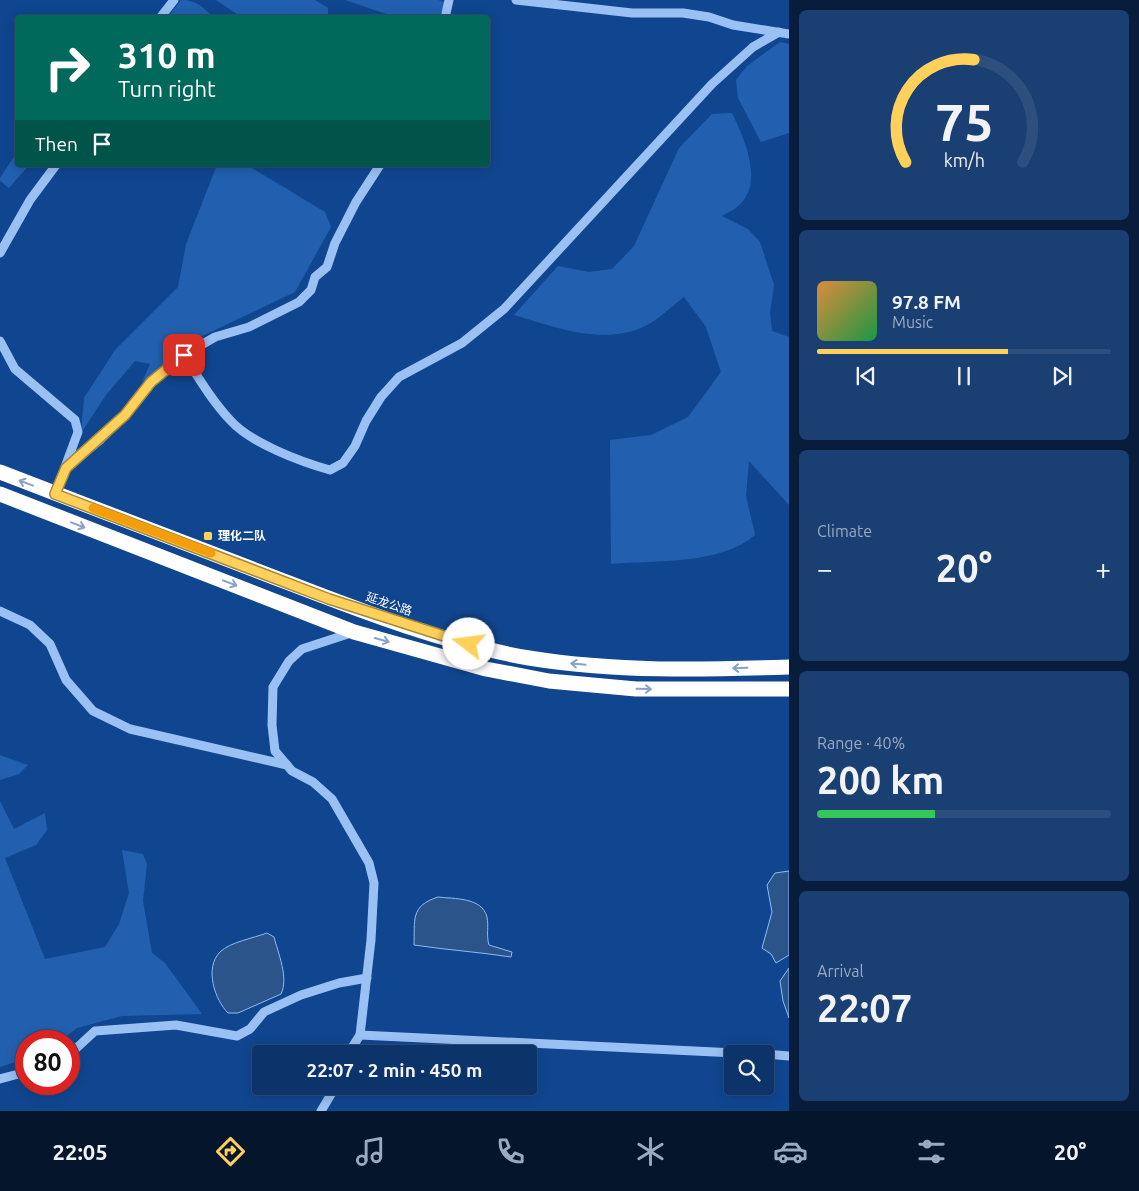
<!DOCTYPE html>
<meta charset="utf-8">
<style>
:root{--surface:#0c346b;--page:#1a3f73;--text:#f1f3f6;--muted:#9aaac1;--line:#2c4f7e;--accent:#ffd15b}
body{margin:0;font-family:Ubuntu,"Noto Sans SC",sans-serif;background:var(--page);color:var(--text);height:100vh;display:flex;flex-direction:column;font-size:19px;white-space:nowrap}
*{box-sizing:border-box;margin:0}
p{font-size:16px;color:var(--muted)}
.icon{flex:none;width:28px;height:28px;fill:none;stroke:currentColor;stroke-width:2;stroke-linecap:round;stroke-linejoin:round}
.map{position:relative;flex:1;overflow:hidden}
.details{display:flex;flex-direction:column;gap:10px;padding:10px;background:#071d3b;width:350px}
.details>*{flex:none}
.guide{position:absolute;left:15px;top:15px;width:475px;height:152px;border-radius:5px;box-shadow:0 2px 12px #0003,0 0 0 1px var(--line);background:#00695c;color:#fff;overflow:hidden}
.tools{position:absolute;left:724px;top:1045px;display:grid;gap:10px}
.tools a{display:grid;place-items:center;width:50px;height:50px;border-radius:5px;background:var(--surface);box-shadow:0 2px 12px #0003,0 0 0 1px var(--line);font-size:25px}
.speed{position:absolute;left:15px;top:1030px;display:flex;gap:10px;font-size:25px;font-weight:700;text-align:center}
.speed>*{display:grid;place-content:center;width:65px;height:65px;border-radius:50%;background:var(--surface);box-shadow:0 2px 12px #0003,0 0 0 1px var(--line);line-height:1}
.speed .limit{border:8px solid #d22;background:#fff;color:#111}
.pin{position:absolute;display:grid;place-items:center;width:42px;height:42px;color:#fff;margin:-21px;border-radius:10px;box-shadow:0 2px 8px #0006}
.me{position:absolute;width:55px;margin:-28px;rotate:285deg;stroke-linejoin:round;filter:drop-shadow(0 0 4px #0008)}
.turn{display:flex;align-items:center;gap:18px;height:105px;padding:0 20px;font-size:22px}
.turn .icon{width:65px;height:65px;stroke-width:2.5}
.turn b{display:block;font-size:35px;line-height:42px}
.then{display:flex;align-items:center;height:48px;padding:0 20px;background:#0003;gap:10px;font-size:19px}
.big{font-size:38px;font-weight:600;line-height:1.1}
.details .widget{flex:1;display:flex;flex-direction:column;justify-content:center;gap:8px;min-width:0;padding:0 18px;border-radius:8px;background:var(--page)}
.details .dial{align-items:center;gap:0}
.dial svg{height:130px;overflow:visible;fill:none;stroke:var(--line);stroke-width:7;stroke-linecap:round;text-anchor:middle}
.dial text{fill:var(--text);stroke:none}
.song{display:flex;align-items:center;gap:15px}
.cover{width:60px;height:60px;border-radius:8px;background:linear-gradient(135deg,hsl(30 70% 55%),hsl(140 70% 35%))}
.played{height:5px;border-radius:2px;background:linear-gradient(90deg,var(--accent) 65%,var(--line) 65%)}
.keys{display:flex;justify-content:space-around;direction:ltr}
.heat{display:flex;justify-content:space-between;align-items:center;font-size:28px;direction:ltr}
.charge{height:8px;border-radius:4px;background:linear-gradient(90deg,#34c759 40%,var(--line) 0)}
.trip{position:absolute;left:252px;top:1045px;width:285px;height:50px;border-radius:5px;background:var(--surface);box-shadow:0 2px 12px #0003,0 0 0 1px var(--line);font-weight:600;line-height:50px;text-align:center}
.dock{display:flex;height:80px;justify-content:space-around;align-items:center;background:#05152b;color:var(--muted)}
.dock .icon{width:35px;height:35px}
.dock .selected{color:var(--accent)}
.dock b{font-size:22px;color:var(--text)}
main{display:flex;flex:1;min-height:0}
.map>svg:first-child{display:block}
.green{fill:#2260af}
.water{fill:#2b548a;stroke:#8bbcf6}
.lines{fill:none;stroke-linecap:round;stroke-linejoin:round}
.minor{stroke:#9ac1f3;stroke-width:9}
.highway{stroke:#fff;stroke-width:15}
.oneway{stroke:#88a2c7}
.route-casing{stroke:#a6883b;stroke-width:12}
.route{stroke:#ffd15b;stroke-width:9}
.slow{stroke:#f59e0b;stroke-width:9}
.poi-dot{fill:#ffd15b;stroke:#10468f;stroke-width:2}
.labels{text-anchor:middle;stroke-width:4;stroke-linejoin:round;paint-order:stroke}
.poi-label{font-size:12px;font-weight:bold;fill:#fff;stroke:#10468f;text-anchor:start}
.street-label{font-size:12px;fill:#fff;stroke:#10468f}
</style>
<main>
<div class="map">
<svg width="789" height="1111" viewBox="0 0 789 1111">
<rect width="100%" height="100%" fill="#10468f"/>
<g class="green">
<path d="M181,0C196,0 203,7 213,17H168Z"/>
<polygon points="216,0 315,0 328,8 328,17 241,17"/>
<polygon points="345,0 438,0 446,3 439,17 398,18"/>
<polygon points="780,42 789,44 789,133 761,142 738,98 736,80 747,66"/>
<path d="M732,113C744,138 765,183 738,206C734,210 727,213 722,216L748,229L760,242L774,285L770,313L772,331L789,337V505L749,461L746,496L755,535C720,565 657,560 611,564L610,440L651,435L688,417L721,372L706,327L684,297C672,306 660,318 647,325C606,347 555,327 514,315L558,266L589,272L612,269L634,246L679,148L712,114Z"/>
<polygon points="17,152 18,165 29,165 9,188 0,181 0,178"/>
<polygon points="217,165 247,165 325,212 331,227 295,292 194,340 142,382 150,364 135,361 106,395 81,433 84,398 115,350 178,287 186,244"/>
<polygon points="0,755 28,765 19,774 0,780"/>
<polygon points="0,801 14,829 45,813 47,830 36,845 5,858 45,959 105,947 119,924 129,893 122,850 143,854 147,864 143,901 152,953 165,963 202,1014 122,1016 77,1028 60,1041 26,1041 26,1059 0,1067"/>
</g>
<g class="water">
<polygon points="789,871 789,955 776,963 771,954 762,948 772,912 767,885 775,873"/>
<path d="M438,897C454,899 482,897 487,917C489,926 486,935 489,945L512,952L511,957C479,952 447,950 414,945C415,920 410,906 438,897Z"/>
<path d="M267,933L274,937C278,953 289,978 281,994L238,1013H228C215,1000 204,968 220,952C230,942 254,938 267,933Z"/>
<polygon points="789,968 789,1018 783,1001 780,981"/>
</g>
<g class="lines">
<g class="minor">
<polyline points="516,0 632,13 683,13 709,17 733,25 789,34"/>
<polyline points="160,18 174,0"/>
<polyline points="445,18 449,0"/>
<polyline points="0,253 30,200 56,165"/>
<polyline points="0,341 15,369 75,420 78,432 55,494"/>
<path d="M184,355C198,377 212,401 231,421C251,443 301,462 330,470L343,463L355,446L366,421L381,397L399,377L462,343L504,309L712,84L753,47L779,32"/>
<polyline points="66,468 100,440 125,415 151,382 184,355 215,337 249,327 299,302 311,290 315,277 327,267 335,243 356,202 380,165"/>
<polyline points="0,611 30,625 50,644 66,680 93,711 130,729 287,765"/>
<polyline points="360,1035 756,1054"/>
<polyline points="348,1054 360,1035 371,940 374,883 369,863 332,799 313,782 292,771 275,751 272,725 273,687 289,661 302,649 354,632"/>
<polyline points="765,1054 789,1056"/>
<polyline points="69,1055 95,1031 176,1025 237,1036 250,1029 264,1012 301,995 339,983 367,978"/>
<polyline points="0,1079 26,1072"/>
<polyline points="321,1111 336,1086"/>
</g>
<g class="highway">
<path d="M0,472C85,505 170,537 255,570C344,604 435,642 529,658C616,672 702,670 789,667"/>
<polyline points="0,494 354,632 486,669 549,681 636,689 789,689"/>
</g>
</g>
<defs><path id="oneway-shaft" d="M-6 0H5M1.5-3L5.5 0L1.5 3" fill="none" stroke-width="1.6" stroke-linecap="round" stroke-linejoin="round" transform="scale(1.25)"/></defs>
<g class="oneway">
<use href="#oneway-shaft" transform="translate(26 483) rotate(-159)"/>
<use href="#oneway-shaft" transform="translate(78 525) rotate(21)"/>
<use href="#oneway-shaft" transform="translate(230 583) rotate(21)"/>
<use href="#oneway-shaft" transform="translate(382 640) rotate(16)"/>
<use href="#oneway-shaft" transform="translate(578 664) rotate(-174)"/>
<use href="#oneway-shaft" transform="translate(740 668) rotate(178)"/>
<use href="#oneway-shaft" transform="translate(644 689) rotate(1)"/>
</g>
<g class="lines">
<defs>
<polyline id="route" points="184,355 151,382 125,415 66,468 55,494 329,599 469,644"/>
</defs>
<use href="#route" class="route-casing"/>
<use href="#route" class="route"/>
<polyline class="slow" points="93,508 211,553"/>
</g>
<rect class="poi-dot" x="203" y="531" width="10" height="10" rx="2.5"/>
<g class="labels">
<g class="poi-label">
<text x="218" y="540">理化二队</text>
</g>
<g class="street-label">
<text transform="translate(389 604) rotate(19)" y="4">延龙公路</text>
</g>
</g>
</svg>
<div class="tools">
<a><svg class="icon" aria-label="search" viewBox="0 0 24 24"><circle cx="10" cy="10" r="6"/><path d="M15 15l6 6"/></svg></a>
</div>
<div class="speed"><div class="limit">80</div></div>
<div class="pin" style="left:184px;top:355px;background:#d93025"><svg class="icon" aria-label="arrive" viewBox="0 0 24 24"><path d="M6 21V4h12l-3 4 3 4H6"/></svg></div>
<svg class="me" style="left:469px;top:644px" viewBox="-20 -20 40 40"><circle r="19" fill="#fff"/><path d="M0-13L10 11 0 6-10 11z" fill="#ffd15b"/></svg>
<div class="trip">22:07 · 2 min · 450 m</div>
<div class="guide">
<div class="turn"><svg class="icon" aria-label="right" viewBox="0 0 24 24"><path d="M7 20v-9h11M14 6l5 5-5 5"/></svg><div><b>310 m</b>Turn right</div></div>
<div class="then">Then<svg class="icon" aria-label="arrive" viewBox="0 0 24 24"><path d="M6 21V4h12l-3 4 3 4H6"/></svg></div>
</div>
</div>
<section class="details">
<div class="widget dial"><svg viewBox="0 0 100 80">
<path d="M14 69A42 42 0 1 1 86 69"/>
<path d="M14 69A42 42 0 0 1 56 6" stroke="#ffd15b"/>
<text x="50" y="56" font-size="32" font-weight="700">75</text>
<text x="50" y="72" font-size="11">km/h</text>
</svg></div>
<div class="widget">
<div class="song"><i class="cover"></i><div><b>97.8 FM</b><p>Music</p></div></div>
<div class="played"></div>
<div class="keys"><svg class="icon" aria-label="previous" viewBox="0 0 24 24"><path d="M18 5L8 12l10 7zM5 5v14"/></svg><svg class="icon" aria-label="pause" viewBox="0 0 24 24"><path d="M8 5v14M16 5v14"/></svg><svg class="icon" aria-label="next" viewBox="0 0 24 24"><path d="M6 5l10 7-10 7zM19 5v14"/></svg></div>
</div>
<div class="widget"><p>Climate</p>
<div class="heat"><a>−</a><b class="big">20°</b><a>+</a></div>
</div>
<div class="widget"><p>Range · 40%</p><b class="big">200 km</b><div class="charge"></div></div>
<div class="widget"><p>Arrival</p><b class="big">22:07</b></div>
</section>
</main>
<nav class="dock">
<b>22:05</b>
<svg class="icon selected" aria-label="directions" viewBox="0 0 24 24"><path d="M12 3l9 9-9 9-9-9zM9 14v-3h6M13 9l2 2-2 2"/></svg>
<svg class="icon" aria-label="music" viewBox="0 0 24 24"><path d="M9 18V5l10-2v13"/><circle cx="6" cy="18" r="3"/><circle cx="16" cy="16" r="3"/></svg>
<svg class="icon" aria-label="phone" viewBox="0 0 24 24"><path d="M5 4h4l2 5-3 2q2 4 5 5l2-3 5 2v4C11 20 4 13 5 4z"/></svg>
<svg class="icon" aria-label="climate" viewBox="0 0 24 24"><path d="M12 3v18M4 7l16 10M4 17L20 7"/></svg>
<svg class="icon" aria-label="car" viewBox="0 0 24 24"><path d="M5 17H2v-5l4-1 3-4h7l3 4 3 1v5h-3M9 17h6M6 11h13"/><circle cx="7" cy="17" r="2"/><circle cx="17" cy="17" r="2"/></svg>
<svg class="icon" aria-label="filters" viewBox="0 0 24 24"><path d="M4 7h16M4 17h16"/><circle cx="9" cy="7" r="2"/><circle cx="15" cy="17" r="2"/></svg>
<b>20°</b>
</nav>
